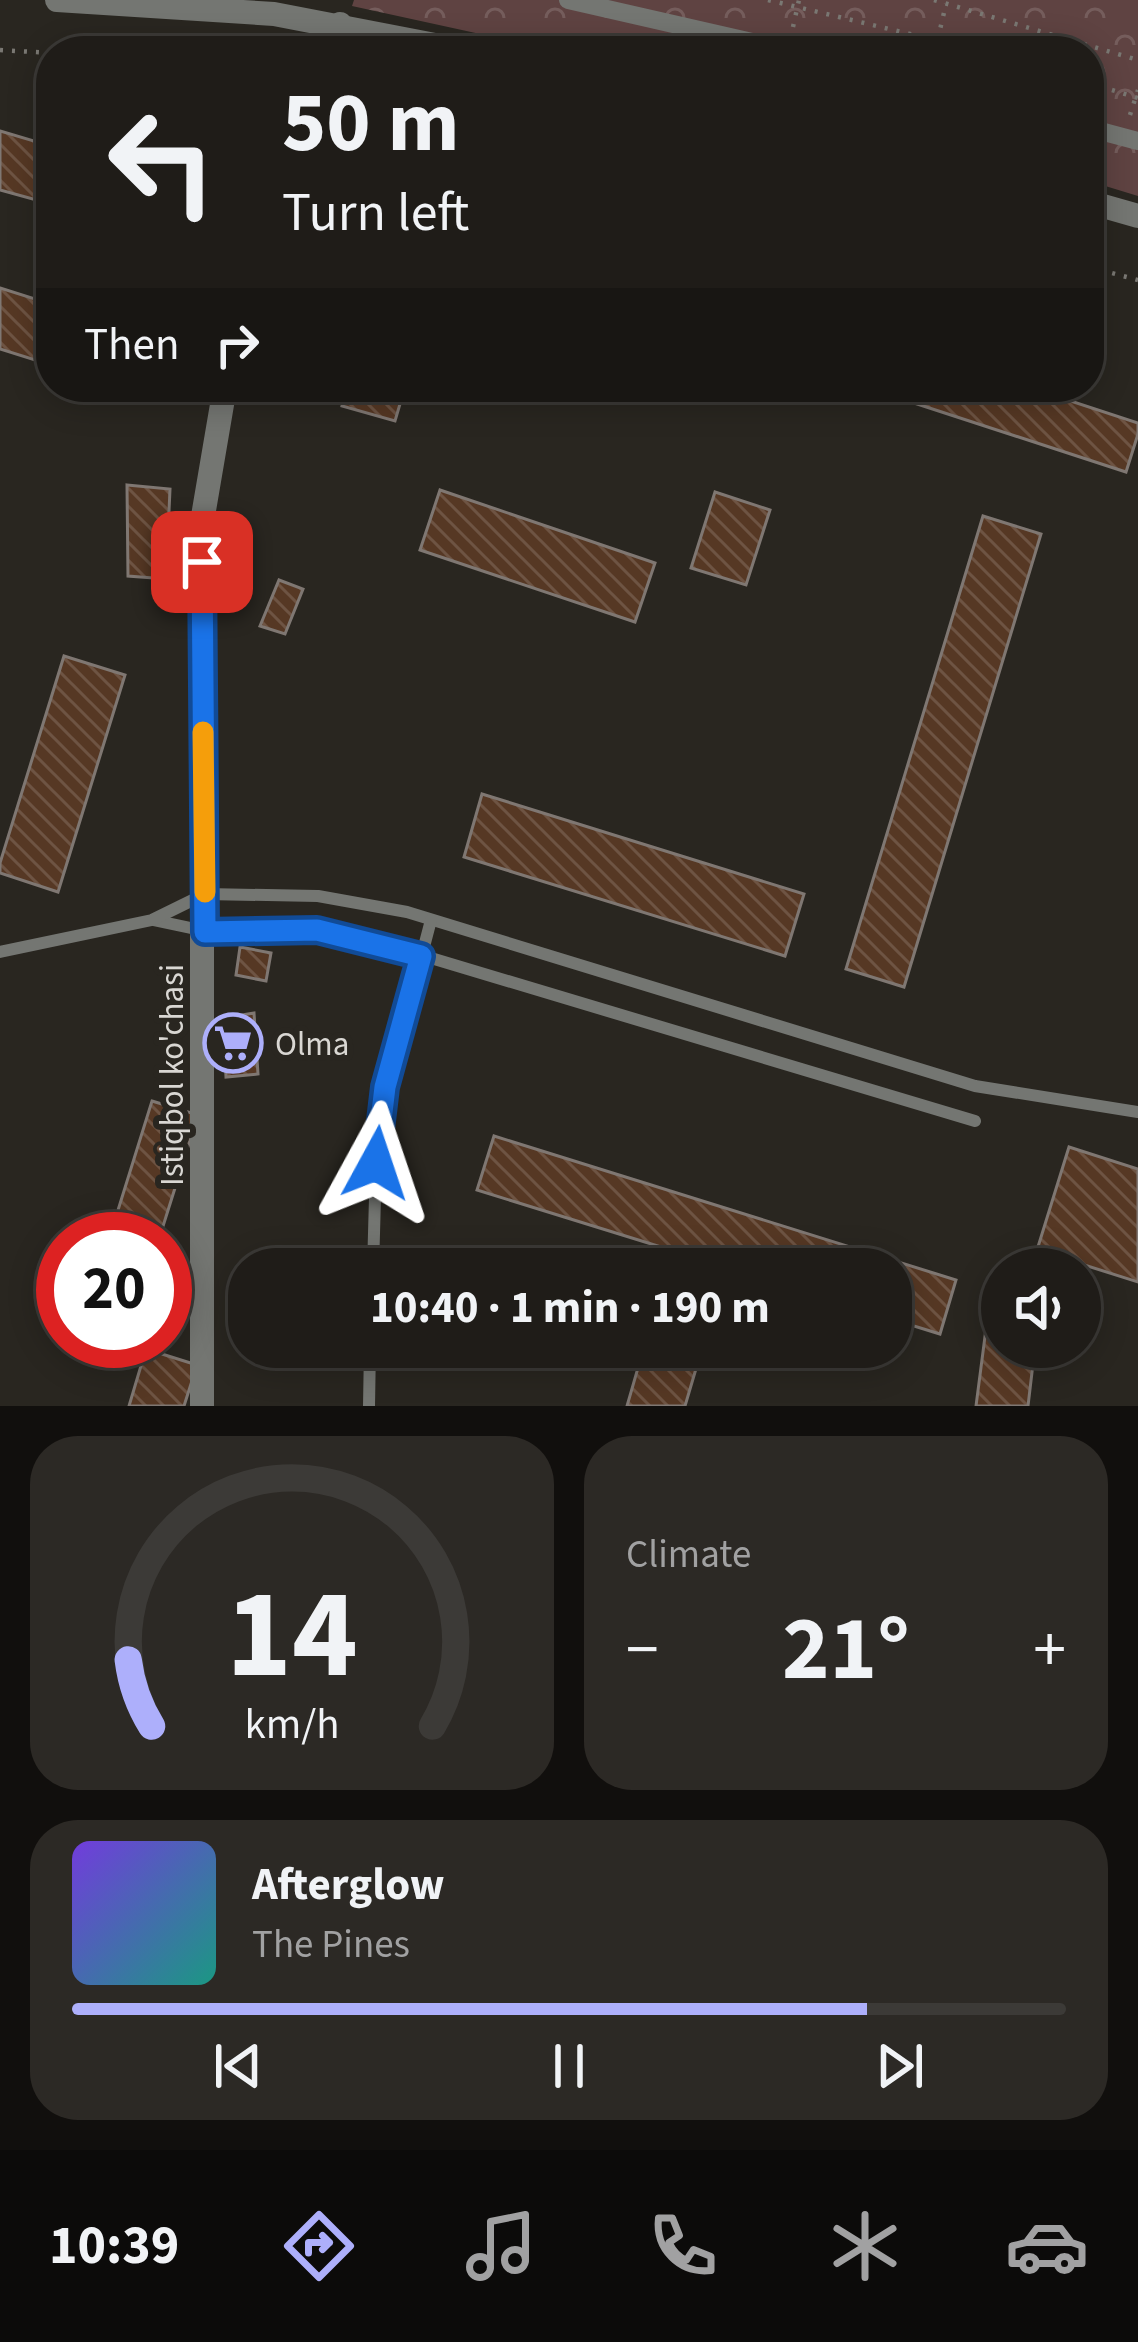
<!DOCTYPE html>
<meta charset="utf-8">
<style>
:root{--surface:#1f1c18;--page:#2c2925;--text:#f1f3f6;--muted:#a1a1a2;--line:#3c3a37;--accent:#adaffb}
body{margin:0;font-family:"Source Sans 3",sans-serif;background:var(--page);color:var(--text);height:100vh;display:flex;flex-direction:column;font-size:45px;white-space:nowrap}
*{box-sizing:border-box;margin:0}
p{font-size:39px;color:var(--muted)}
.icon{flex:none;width:66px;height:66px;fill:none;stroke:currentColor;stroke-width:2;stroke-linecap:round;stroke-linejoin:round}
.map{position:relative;height:1406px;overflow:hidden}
.sheet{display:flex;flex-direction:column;gap:30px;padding:30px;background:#110f0d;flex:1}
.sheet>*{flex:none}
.guide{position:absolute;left:36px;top:36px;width:1068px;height:366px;border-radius:48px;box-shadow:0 6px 30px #0003,0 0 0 3px var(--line);background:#1f1c18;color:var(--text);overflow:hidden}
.controls{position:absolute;left:981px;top:1248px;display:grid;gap:24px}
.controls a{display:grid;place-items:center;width:120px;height:120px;border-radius:50%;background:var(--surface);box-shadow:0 6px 30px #0003,0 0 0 3px var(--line);font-size:60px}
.speed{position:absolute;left:36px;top:1212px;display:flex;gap:24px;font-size:60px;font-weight:700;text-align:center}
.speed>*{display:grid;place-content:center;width:156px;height:156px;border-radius:50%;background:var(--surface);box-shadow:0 6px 30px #0003,0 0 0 3px var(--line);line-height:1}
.speed .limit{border:18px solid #d22;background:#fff;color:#111}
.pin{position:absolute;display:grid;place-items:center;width:102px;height:102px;color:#fff;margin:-51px;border-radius:24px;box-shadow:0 6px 18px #0006}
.me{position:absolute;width:132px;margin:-66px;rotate:5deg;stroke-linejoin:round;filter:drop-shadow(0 0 9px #0008)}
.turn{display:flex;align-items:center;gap:42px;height:252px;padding:0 48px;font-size:54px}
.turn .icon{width:156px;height:156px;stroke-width:2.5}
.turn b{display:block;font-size:84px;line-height:102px}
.then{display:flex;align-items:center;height:114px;padding:0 48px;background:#0003;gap:24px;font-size:45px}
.big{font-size:90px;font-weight:700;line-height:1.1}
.sheet .widget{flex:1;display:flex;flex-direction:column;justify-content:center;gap:18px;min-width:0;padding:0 42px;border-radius:48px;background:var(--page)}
.sheet .dial{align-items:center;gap:0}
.dial svg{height:312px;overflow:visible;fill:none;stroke:var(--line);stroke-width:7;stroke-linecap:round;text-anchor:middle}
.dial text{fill:var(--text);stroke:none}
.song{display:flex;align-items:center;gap:36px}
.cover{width:144px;height:144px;border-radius:18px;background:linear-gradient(135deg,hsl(260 70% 55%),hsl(170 70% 35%))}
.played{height:12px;border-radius:6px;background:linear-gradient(90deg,var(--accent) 80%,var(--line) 80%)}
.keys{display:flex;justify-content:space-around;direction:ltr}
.heat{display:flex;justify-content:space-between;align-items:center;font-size:66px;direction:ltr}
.sheet .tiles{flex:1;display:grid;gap:30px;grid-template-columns:1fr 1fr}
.widget:last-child{grid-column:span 2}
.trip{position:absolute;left:228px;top:1248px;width:684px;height:120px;border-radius:48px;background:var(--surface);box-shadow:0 6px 30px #0003,0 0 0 3px var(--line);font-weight:700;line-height:120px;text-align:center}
.tab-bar{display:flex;height:192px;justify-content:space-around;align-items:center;background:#0c0b0a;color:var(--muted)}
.tab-bar .icon{width:84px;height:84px}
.tab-bar .on{color:var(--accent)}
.tab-bar b{font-size:54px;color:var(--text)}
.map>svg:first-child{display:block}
.forest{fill:url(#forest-crowns)}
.building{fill:url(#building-back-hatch);stroke:#7f7772;stroke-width:3}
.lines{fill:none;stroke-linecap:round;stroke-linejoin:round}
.path{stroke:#7a7873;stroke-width:4.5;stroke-dasharray:3 9;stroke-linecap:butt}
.service{stroke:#747672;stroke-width:12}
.pedestrian{stroke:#747672;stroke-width:18}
.minor{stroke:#747672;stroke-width:24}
.tertiary{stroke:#747672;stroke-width:24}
.route-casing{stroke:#114b97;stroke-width:30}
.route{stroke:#1a73e8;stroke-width:21}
.slow{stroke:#f59e0b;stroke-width:21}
.labels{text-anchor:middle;stroke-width:12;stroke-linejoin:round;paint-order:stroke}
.poi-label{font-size:33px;fill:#d9d7d3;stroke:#292620;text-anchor:start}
.street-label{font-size:33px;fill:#d9d7d3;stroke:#292620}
</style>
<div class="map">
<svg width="1138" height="1406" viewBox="0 0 1138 1406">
<defs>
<pattern id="forest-crowns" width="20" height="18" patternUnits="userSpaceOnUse" patternTransform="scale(3)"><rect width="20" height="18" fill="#5f4342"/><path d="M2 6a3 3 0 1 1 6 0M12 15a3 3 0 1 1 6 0" fill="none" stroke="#755d5c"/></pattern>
<pattern id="building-back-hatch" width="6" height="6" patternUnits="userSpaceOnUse" patternTransform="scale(3)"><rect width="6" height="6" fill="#563824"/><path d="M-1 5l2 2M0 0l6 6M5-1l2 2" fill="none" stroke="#6e5443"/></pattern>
</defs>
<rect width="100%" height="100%" fill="#292620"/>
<polygon class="forest" points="354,0 1138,0 1138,196 1089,181 1089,51 558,51 352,6"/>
<g class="building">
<polygon points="0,131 51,146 51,204 0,190"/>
<polygon points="0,288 51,304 51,365 0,349"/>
<polygon points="347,387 405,387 395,421 342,406"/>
<polygon points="865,387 1028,387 1138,423 1138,434 1126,472"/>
<polygon points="127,485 170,489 166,579 128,576"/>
<polygon points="440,490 655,563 635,622 420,550"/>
<polygon points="715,492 770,510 746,585 691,568"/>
<polygon points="983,516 1041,534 904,987 846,969"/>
<polygon points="279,580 303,589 285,634 260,626"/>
<polygon points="64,656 125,675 58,892 0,873 0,863"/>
<polygon points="482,794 804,894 785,956 464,857"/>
<polygon points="240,947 271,953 266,981 236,975"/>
<polygon points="254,1013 258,1074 226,1077 223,1018"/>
<polygon points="152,1101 198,1115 159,1239 109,1239"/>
<polygon points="494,1136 956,1280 940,1334 891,1319 891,1269 732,1269 477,1190"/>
<polygon points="1069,1147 1138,1169 1138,1282 1037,1250"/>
<polygon points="987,1321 1002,1323 1002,1347 1035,1347 1028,1406 976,1406"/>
<polygon points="644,1347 698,1362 685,1406 627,1406"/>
<polygon points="146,1349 197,1365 184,1406 129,1406"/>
</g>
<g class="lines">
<g class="path">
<polyline points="768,0 981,51"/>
<polyline points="934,0 1138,60"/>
<polyline points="793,27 799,0"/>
<polyline points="0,50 51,53"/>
<polyline points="935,51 946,4"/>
<polyline points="1089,83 1138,98"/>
<polyline points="1130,115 1138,90"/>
<polyline points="1089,267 1138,280"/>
</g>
<g class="service">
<polyline points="153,920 205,931 351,934 975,1121"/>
<polyline points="0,952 152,920 205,894 318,896 407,912 975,1086 1138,1112"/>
<polyline points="373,1269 377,1126 431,920"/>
<polyline points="369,1406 370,1347"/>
</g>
<g class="pedestrian">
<polyline points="568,0 791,51"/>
<polyline points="1089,128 1138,141"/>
</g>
<g class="minor">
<polyline points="331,51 340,24"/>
<polyline points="202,1406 202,522 225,387"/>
</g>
<g class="tertiary">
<polyline points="57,0 274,14 466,51"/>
<polyline points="1089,202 1138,216"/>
</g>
</g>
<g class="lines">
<defs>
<polyline id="route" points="202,562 205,932 317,930 421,956 385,1087 376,1163"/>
</defs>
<use href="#route" class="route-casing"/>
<use href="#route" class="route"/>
<polyline class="slow" points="203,732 205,892"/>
</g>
<defs>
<symbol id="supermarket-ring" viewBox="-11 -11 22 22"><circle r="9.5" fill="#292620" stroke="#adaffb" stroke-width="1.5"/><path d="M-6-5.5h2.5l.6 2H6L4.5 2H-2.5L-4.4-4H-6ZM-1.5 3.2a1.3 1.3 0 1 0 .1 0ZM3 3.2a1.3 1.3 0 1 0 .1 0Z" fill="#adaffb"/></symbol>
</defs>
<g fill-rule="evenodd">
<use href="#supermarket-ring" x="200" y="1010" width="66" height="66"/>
</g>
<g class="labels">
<g class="poi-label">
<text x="275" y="1055">Olma</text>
</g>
<g class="street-label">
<text transform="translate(171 1075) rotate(-90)" y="12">Istiqbol ko'chasi</text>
</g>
</g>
</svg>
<div class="controls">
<a><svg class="icon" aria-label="sound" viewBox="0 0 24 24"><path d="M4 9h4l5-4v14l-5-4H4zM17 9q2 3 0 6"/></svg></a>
</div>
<div class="speed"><div class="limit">20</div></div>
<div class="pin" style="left:202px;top:562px;background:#d93025"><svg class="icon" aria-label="arrive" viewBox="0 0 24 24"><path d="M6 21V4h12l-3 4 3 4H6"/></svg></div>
<svg class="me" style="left:376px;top:1163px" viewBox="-20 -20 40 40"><path d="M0-17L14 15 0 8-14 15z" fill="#1a73e8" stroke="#fff" stroke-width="4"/></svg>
<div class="trip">10:40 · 1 min · 190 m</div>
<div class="guide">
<div class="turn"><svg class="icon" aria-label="left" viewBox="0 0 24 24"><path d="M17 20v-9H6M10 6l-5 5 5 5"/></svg><div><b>50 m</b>Turn left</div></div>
<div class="then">Then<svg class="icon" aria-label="right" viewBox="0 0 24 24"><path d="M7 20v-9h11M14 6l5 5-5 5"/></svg></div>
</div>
</div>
<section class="sheet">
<div class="tiles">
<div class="widget dial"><svg viewBox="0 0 100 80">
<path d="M14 69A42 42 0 1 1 86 69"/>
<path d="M14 69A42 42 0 0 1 8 52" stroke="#adaffb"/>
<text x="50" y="56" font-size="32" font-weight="700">14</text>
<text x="50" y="72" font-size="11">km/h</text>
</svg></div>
<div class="widget"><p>Climate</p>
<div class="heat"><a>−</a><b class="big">21°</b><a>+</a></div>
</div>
<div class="widget">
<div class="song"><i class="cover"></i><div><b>Afterglow</b><p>The Pines</p></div></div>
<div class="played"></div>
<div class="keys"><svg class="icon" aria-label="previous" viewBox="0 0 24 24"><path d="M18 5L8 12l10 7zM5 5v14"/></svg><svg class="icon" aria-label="pause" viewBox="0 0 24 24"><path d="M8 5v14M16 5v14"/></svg><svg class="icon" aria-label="next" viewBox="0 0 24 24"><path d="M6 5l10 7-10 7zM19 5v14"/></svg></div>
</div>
</div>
</section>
<nav class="tab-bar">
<b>10:39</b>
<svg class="icon on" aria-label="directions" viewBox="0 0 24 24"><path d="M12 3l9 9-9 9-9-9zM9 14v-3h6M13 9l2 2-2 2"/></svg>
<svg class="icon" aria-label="music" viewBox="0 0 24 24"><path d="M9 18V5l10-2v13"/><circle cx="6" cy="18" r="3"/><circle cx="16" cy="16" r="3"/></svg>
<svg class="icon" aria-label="phone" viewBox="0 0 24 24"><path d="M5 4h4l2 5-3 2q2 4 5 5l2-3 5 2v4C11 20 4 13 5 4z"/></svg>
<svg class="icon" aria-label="climate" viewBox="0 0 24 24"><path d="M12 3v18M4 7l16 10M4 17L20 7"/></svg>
<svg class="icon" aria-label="car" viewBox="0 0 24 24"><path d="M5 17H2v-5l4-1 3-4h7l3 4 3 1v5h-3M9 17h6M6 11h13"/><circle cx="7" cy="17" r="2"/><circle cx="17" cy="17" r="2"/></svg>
</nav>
